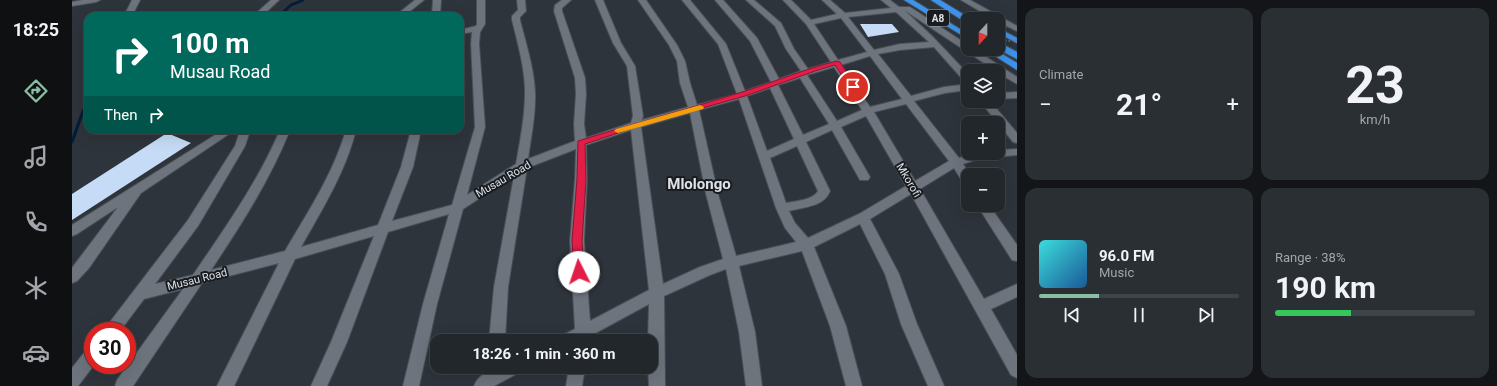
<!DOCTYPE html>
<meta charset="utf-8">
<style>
:root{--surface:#22272c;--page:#2a2f34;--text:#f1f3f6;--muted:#a2a5a9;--line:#3f4448;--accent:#8abfa5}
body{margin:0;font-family:Roboto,sans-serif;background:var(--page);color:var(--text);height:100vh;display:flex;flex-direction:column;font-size:15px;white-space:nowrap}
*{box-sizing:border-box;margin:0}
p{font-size:13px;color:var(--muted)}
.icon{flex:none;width:22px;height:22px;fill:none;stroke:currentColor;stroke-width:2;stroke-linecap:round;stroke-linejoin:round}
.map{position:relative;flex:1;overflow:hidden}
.panel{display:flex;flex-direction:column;gap:8px;padding:8px;background:#131518;width:480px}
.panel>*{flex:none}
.guide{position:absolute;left:12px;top:12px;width:380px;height:122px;border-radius:12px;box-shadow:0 4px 16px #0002,0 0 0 1px var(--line);background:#00695c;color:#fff;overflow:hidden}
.needle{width:26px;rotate:201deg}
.tools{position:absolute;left:889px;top:12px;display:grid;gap:8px}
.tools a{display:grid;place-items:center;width:44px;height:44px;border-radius:8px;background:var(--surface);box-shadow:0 4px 16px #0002,0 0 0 1px var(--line);font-size:20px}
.speed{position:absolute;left:12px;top:322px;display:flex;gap:8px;font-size:20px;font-weight:700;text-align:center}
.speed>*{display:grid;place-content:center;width:52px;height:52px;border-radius:50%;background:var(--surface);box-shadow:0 4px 16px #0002,0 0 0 1px var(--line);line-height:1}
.speed .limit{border:6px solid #d22;background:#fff;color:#111}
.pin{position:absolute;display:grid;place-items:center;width:34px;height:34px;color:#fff;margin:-17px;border:2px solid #fff;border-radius:50%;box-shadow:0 1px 4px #0007}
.me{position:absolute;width:44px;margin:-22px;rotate:356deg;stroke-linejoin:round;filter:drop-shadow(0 0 3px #0008)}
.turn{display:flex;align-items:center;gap:14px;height:84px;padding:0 20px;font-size:18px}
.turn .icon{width:52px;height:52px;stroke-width:2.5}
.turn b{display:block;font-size:28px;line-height:34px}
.then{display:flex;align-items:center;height:38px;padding:0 20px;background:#0003;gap:8px;font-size:15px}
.big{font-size:30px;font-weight:700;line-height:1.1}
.panel .card{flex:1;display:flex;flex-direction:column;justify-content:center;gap:6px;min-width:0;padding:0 14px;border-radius:12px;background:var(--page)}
.panel .dial{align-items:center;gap:0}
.dial b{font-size:52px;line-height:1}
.song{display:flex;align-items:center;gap:12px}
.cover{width:48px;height:48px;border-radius:6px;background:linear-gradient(135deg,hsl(180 70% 55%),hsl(210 70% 35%))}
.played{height:4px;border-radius:2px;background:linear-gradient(90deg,var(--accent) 30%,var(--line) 30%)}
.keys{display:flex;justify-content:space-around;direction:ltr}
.heat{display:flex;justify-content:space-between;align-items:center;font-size:22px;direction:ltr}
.charge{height:6px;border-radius:3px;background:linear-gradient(90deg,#34c759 38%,var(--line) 0)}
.panel .tiles{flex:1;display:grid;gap:8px;grid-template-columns:repeat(2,1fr)}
.trip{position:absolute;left:358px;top:334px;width:228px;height:40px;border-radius:12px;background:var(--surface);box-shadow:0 4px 16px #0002,0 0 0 1px var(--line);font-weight:700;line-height:40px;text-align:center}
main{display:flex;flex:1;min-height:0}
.tab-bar{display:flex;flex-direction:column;width:72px;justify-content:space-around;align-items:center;background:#0e1012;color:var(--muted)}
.tab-bar .icon{width:28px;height:28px}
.tab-bar .on{color:var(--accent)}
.tab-bar b{font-size:18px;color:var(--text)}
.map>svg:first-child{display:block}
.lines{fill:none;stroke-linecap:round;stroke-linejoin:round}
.stream-far1{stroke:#011d3a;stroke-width:2.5}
.stream{stroke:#011d3a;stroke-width:3}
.building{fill:#c6dcf6}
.minor-casing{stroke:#4a5055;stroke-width:2}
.highway-casing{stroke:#4a5055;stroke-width:2}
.minor{fill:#6d747d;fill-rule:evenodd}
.highway{fill:#3c94ee;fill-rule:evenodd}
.path-bridge{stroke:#6b7177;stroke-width:1.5;stroke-dasharray:1.5 2;stroke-linecap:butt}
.route{fill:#e11d48;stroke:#92132f}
.slow{fill:#f59e0b}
.labels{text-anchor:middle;stroke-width:4;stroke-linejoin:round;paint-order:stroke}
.shield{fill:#181b1f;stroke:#a3a7ab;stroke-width:1}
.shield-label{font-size:10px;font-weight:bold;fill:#dee3e7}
.street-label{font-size:11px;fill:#dee3e7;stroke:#181b1f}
.district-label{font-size:15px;font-weight:bold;fill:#dee3e7;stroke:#181b1f}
</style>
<main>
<nav class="tab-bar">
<b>18:25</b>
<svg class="icon on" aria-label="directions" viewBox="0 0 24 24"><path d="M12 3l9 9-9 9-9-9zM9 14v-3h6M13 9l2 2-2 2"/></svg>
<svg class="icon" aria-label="music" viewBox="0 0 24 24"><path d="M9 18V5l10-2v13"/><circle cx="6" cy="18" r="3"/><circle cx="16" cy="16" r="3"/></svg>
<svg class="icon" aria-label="phone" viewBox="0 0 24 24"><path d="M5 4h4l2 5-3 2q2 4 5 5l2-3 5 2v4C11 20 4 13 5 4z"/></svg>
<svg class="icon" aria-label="climate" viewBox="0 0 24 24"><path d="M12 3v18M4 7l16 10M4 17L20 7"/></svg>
<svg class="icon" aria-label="car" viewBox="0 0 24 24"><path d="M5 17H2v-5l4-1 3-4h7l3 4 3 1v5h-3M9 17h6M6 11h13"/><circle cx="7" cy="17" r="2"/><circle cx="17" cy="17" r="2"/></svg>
</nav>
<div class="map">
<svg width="945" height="386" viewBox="0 0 945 386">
<rect width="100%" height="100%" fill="#2e343b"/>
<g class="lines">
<polyline class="stream-far1" points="207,16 219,5 231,0"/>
<polyline class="stream" points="0,142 11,111 16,107"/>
</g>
<g class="building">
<polygon points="788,24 820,24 827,32 796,37"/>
<polygon points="95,133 119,143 0,220 0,194"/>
</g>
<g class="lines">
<defs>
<g id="minor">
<polygon points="11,0 28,0 24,2 0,6 0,2"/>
<polygon points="60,0 68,0 60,16 52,16"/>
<polygon points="199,0 207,0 190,16 181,16"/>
<polygon points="343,0 352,0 332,16 323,16"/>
<polygon points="361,0 369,0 368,16 360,16"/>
<path d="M405,0H413V24L408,32L407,44L413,127L395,195L444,164C448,141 453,117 453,93C453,69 446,44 440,20V16L446,10L445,0H453L454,11L448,17V20C454,44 462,68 463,92C464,115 459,137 456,159L503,141L502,124L504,94L503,78L482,11L483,5L490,0H499L490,8V11L513,78L514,94L512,124L514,138L559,123L561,116L555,66L541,43L523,0H531L549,43L563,66L571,116L570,120L616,107L608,83L605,61L597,45L566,0H574L605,45L613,61L618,83L625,105L665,94L646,44L610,0H618L654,44L673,91L699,82L678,41L643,0H651L685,38L707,79L729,71L714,49L703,26L674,0H682L709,23L722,49L736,69L759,62L734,24L711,0H719L739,20L765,14L750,0H758L773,13L819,8L809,0H818L827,7H838L896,45V49H902L945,77V84L926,73V71H924L832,10L860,36L896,74V83L893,82L862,47L828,50L806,54L839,96L872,87L896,84V90L873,93L842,101L887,158L904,153H926V150L945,149V155L906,159L891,164L898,175H896V185L892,184L882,168L848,189L912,299L945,284V297L919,309L945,355V378L939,375L839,194L798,219L827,274L845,324L872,386H856L829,324L813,274L788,224L742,247L774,326L790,386H774L758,326L730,251L667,266L683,332L690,386H674L667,332L654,269L638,275L592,296L593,386H577L576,367H579V341H576L577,304L518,336L517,341H487L489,336L503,329L498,241L503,179L504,149L455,168L436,287L433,341H417L422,287L442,176L391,209L365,304L347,386H331L351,304L377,214L316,232L275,342L255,386H239L259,342L302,236L223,259L162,386H145L207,263L130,283L61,386H43L45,380L111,289L72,299L48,331H31L116,220L163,146L167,134L164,130H174L177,134L173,146L126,226L83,284L121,275C153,228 186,182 208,130H218C198,180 169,225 139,270L213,251C236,212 261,174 274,130H284C273,173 251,208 229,247L306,225L329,167L339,130H349L341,167L320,221L380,205L403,127L399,44L400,32L388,34V30L404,26L405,24ZM824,12L857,42L828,44L802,50L776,17ZM769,18L795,52L766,60L742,24ZM798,56L830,99L798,107L769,65ZM762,67L790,110L765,121L735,75ZM728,78L757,124L731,135L706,85ZM698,88L722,139L695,151L675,96ZM667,99L704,208L713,228L724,242L664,256L646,194L627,110ZM834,104L877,161L843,181L802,112ZM618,113L634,194L651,259L628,267L591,284L569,127ZM794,116L834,186L787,214L736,238L723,223L717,211C732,207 752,207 758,191L734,142L760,130L788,180H796L798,177L769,127ZM559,130L577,290L518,321L512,241L515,179L514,145ZM725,146L746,191C741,200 724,201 714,203L698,158Z"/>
<polygon points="889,0 898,0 945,26 945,31 926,22 926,19 921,19"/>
<polygon points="945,92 945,98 926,99 926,93"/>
<polygon points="908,101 918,101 945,133 945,143 941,142"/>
<polygon points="151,130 163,130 69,193 17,268 5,281 0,283 0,268 46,207 5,234 0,236 0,225"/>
<polygon points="905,205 917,205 945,245 945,261 940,260"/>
<polygon points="21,347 22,365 6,386 0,386 0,368 15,349"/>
<path d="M426,367H450L448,372L422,386H402C406,375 416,372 426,367Z"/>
<polygon points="497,367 513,367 510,386 494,386"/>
</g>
<g id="highway">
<polygon points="832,0 841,0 896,34 896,39"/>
<polygon points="859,0 868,0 899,19 896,19 896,22 893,22"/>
<polygon points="926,28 945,38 945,43 926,33"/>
<polygon points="926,42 945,52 945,59 926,49"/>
<polygon points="912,49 922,49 945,63 945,70"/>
</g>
</defs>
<use href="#minor" class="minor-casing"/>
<use href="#highway" class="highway-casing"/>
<use href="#minor" class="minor"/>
<use href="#highway" class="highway"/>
<polyline class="path-bridge" points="926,42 945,40"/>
</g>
<path class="route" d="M765,61L768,62L784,87L783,88H778L763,65L746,70L673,96L567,126L513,144L514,179L510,241L512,272L511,275L507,276L503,275L502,272L500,241L505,179L506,141C559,124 613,110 667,93C700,83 732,69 765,61Z"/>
<polygon class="slow" points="628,105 632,107 631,109 546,133 542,131 544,129"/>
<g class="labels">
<rect class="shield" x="855" y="10" width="22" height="16" rx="3"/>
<g class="shield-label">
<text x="866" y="22">A8</text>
</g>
<g class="street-label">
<text transform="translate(431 179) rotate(-30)" y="4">Musau Road</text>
<text transform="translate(837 180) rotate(59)" y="4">Mkorofi</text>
<text transform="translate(125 279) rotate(-14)" y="4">Musau Road</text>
</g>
<g class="district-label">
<text x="627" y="189">Mlolongo</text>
</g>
</g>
</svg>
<div class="tools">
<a><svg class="needle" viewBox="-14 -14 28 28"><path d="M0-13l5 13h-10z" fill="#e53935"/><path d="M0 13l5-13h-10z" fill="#a2a5a9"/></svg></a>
<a><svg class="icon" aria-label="layers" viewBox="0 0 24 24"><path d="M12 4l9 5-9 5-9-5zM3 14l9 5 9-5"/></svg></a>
<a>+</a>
<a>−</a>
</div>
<div class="speed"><div class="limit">30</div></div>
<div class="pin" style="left:781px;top:87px;background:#d93025"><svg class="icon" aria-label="arrive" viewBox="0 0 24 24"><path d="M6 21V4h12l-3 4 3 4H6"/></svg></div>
<svg class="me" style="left:507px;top:272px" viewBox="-20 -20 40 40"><circle r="19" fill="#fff"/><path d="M0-13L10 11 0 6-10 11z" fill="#e11d48"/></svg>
<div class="trip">18:26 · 1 min · 360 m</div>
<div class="guide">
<div class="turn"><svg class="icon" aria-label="right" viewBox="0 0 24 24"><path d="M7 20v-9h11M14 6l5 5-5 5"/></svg><div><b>100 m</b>Musau Road</div></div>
<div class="then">Then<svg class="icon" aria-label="right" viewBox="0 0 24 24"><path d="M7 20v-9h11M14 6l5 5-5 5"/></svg></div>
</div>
</div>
<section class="panel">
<div class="tiles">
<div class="card"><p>Climate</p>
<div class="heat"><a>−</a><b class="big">21°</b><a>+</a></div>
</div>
<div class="card dial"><b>23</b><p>km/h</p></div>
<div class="card">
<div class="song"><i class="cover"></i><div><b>96.0 FM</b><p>Music</p></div></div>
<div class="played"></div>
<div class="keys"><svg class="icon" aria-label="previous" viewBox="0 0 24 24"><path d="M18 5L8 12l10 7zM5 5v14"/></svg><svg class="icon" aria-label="pause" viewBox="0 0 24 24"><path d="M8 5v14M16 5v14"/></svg><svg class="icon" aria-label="next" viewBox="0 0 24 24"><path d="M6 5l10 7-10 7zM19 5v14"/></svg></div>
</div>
<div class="card"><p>Range · 38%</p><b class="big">190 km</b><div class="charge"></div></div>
</div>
</section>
</main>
